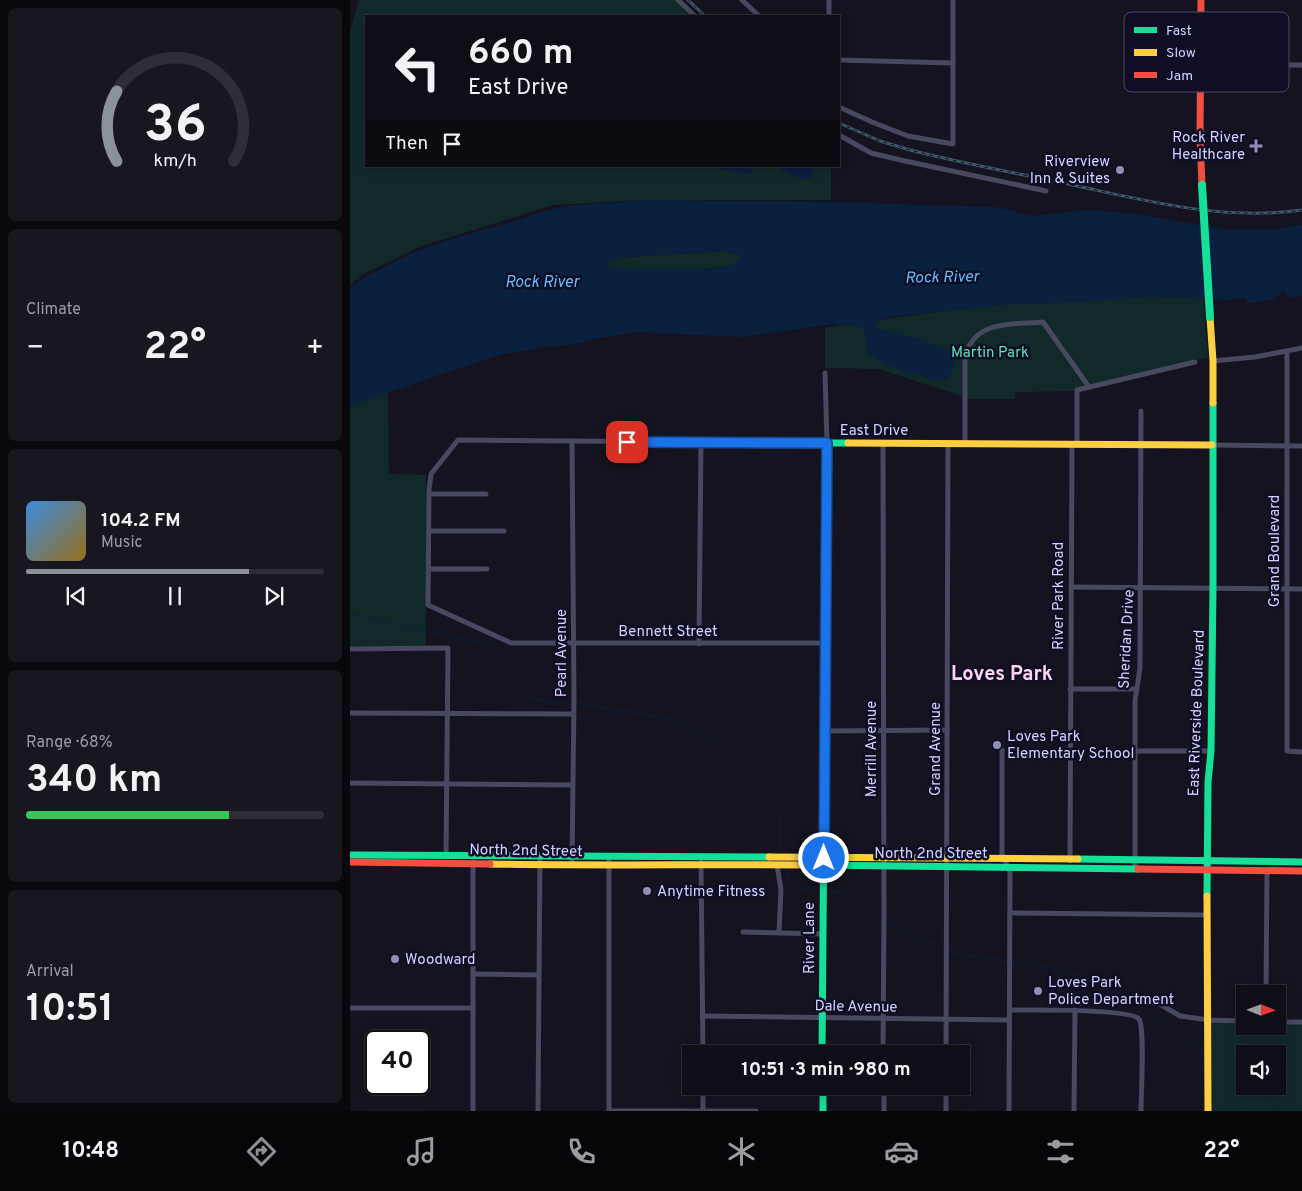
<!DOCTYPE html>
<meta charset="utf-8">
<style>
:root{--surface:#0f0e17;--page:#181720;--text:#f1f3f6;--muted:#9b9ca1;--line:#2f2e36;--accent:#8c9099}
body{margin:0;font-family:Overpass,sans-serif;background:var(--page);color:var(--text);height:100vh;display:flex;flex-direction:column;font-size:19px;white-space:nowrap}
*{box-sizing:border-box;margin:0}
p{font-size:16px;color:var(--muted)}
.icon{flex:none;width:28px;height:28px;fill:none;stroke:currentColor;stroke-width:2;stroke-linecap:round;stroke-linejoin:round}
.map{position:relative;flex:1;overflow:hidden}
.side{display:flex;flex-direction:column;gap:8px;padding:8px;background:#08080d;width:350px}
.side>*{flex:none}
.guide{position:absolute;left:15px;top:15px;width:475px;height:152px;border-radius:0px;box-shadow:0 2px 12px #0003,0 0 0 1px var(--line);background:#0f0e17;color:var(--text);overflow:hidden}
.needle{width:32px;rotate:91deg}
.tools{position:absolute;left:886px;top:985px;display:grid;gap:10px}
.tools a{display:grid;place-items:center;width:50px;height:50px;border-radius:0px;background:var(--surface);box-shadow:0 2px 12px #0003,0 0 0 1px var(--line);font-size:25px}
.speed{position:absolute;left:15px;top:1030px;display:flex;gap:10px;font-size:25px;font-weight:700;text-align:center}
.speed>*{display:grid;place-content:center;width:65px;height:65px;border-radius:50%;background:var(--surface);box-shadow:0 2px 12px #0003,0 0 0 1px var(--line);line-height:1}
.speed .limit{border:2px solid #111;border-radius:8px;background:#fff;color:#111}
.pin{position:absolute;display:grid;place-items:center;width:42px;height:42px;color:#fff;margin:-21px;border-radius:10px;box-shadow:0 2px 8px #0006}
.me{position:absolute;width:55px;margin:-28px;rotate:0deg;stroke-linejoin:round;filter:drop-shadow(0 0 4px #0008)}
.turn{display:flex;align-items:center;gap:18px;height:105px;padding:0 20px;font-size:22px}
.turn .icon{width:65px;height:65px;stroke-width:2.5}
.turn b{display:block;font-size:35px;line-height:42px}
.then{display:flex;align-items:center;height:48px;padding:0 20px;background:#0003;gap:10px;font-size:19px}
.big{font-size:38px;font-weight:700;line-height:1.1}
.side .widget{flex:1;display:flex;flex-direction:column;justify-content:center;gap:8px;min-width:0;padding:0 18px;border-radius:8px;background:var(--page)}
.side .dial{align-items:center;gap:0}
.dial svg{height:130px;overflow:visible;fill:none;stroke:var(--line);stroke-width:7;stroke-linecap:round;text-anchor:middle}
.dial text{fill:var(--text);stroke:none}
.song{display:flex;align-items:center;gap:15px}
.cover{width:60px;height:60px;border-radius:8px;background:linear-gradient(135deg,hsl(210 70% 55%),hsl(40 70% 35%))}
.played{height:5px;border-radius:2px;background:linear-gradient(90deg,var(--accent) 75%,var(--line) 75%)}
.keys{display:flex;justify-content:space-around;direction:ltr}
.heat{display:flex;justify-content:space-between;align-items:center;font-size:28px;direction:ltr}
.charge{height:8px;border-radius:4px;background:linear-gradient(90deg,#34c759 68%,var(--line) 0)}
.trip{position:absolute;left:332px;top:1045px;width:288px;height:50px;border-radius:0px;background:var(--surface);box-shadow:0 2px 12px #0003,0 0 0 1px var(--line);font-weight:700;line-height:50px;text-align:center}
.dock{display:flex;height:80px;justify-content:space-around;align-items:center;background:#060609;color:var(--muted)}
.dock .icon{width:35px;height:35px}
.dock .current{color:var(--accent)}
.dock b{font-size:22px;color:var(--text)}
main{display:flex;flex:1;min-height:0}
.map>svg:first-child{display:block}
.green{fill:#112a29;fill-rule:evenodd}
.water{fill:#0a203f;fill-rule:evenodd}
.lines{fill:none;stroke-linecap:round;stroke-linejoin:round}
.stream{stroke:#0a203f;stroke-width:1}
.street{stroke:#484860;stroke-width:5}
.fast{stroke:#16e098;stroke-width:7}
.slow{stroke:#ffcf43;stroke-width:7}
.jam{stroke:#f24e42;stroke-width:7}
.rail-casing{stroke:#405969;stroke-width:3}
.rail{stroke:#100e24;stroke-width:1;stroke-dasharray:4;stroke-linecap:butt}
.fast-bridge{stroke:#16e098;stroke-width:8}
.route-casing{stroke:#114b97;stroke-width:12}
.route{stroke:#1a73e8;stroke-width:9}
.poi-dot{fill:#908eb1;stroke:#100e24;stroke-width:2}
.labels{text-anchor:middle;stroke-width:5;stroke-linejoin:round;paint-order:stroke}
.poi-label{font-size:15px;fill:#d3d1ff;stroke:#100e24;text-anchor:start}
.park-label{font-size:15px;fill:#5ae2b7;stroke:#100e24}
.street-label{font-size:15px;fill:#d3d1ff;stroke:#100e24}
.water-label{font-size:16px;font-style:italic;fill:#5fbfff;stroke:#100e24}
.district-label{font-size:20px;font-weight:bold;fill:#ffd3f2;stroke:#100e24}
.key{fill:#100e24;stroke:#4a4866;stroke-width:1}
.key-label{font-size:14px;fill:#d3d1ff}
</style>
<main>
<section class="side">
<div class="widget dial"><svg viewBox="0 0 100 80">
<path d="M14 69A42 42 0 1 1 86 69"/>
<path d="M14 69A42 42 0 0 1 14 26" stroke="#8c9099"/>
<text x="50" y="56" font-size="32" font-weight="700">36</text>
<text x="50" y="72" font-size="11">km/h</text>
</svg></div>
<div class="widget"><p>Climate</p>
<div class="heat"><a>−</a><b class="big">22°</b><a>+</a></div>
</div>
<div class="widget">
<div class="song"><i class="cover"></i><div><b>104.2 FM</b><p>Music</p></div></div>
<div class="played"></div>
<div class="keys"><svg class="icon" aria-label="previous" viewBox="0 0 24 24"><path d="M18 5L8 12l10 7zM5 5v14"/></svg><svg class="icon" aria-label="pause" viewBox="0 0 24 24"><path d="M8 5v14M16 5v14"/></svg><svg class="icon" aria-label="next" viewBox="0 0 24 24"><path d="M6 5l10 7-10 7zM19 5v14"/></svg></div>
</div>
<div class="widget"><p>Range · 68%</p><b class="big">340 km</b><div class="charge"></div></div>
<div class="widget"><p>Arrival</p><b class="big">10:51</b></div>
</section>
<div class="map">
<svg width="952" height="1111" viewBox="0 0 952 1111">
<rect width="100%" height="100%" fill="#14131f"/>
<g class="green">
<polygon points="9,0 325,0 342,16 16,16 16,166 481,166 481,200 292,200 203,205 72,246 11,275 0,286 0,31"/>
<polygon points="374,251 388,254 391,256 389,260 380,266 352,269 270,269 257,267 256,265 261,260 278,257"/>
<polygon points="770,296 853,296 858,358 840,361 725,391 665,392 665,399 618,399 612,396 529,369 475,368 475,328 490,325 524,324 534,319 650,304"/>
<polygon points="38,392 39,474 76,475 76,646 0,646 0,405"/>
<path d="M859,1020L895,1021V1026H928V1022H952V1111H858ZM895,1054H928V1086H895Z"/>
</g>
<g class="water">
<polygon points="363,166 404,166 402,173 397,174 369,169"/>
<path d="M425,166H462L463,174L459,179C446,179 436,173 425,166Z"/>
<path d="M293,200L480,202L646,207L683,216L737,210L779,213L879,230H920L952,225V296L941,298L933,291L923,300L898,303L895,298L878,300L802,297L709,303L652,305L533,318L525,324V326L530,330H537C551,334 596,345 603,355C609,364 602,373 596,380C582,382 528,365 520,354C513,346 517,337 513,328L502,325L484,324L393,337L285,332L255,337L220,345L194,347L153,354L76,379L59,386L38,392L0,407V288C13,277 27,271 42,263C81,243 123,233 165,221C180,217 194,210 209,208C237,203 265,203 293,200ZM373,251L388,254L390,256L389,260L380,266L352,269H270L257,267L256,265L261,260L278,257Z"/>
</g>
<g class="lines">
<g class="stream">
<polyline points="0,613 40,622 56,627 132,643 142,648 155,669 180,697 198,703 222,703"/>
<polyline points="226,703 323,719 338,727 379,752 393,765 402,776 430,819 430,844 432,854"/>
<path d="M435,867C440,890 451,889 471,890"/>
<polyline points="477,890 488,893 533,920"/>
<polyline points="536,922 594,948"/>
<polyline points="597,950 606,953 657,961"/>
<polyline points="661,962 695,966 727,975 797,1010 854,1051"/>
<polyline points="861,1057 895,1081"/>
<polyline points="903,1086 916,1096 928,1111"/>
</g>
<g class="street">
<polyline points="328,0 345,16"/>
<polyline points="392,0 409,16"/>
<polyline points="479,16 479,0"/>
<polyline points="489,60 603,63"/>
<polyline points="850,65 952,65"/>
<polyline points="489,107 522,122 558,136 603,144 603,0"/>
<polyline points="489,135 521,153 555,161 696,191"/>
<polyline points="937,351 937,751 952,752"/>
<polyline points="863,361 905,357 952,348"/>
<polyline points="475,373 477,443 108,440 81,474 79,490 78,605 161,643 475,643"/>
<polyline points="222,441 224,699 222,865"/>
<polyline points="533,444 534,914 533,1054"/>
<path d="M615,444V356C626,319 661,325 693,322L739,387"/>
<polyline points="727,444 727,390 845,362"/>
<polyline points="862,445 952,446"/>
<polyline points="79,494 136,494"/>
<polyline points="79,531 154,531"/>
<polyline points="79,569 137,569"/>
<polyline points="721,587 952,589"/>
<polyline points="349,644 351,442"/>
<polyline points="0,649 98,648 96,857"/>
<polyline points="720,689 787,689"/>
<polyline points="0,713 224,714"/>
<polyline points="475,731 597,730"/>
<polyline points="652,750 652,854 660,872 659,1111"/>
<polyline points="785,751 861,751"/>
<polyline points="0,783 223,785"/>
<polyline points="720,861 722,444"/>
<polyline points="351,862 353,1054"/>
<polyline points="427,865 431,890 429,932"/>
<polyline points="785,868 785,701 790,668 791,411"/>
<polyline points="660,913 857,915"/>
<polyline points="393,932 472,934"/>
<polyline points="123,974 189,975"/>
<polyline points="916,994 917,871"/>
<polyline points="785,995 808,1003 830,1016 859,1020 895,1021"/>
<polyline points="0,1008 123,1008"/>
<path d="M660,1010C678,1010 780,1008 789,1019C795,1028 791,1096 791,1111"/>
<polyline points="352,1016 659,1020"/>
<polyline points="928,1022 952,1022"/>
<polyline points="596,1054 598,444"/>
<polyline points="353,1086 353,1111"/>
<polyline points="534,1086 534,1111"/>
<polyline points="123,1111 123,862"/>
<polyline points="188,1111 190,856"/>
<polyline points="259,1111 259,856"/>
<polyline points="259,1111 406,1111"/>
<polyline points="596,1111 596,1086"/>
<polyline points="724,1111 725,1010"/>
</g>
<g class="fast">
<polyline points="0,855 419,857"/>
<polyline points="728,859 952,862"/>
<polyline points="465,865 788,869"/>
<polyline points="857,896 858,782 861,751 863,588 863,403"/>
<polyline points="472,1054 477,443 498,443"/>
<polyline points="473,1086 473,1111"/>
</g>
<g class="slow">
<polyline points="860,317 863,361 863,403"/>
<polyline points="498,443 862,445"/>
<polyline points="419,857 728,859"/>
<path d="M140,864C249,866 357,864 465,865"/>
<polyline points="857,896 858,1111"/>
</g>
<g class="jam">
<polyline points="851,0 850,138 852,185"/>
<polyline points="0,862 140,864"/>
<polyline points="788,869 952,871"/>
</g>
<defs>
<g id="rail">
<polyline points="338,0 355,16"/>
<path d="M489,123L530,141L560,150C615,164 671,174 727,186C802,202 875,221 952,210"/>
</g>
</defs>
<use href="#rail" class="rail-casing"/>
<use href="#rail" class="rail"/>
<polyline class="fast-bridge" points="852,185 860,317"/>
</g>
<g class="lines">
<defs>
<polyline id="route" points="277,442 477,443 474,858"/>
</defs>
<use href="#route" class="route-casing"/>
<use href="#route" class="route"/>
</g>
<g class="poi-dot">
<path d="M903.5 138.5h5v5h5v5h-5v5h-5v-5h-5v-5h5z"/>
<circle cx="770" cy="170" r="5"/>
<circle cx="647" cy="745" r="5"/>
<circle cx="297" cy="891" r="5"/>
<circle cx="45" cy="959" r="5"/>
<circle cx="688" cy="991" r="5"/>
</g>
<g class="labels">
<g class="poi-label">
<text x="895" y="142" text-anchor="end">Rock River<tspan x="895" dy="17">Healthcare</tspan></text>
<text x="760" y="166" text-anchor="end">Riverview<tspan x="760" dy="17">Inn &amp; Suites</tspan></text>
<text x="657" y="741">Loves Park<tspan x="657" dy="17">Elementary School</tspan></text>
<text x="307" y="896">Anytime Fitness</text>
<text x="55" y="964">Woodward</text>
<text x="698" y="987">Loves Park<tspan x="698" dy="17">Police Department</tspan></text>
</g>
<g class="park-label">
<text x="640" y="357">Martin Park</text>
</g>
<g class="street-label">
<text x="524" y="435">East Drive</text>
<text transform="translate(924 551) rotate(-90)" y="5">Grand Boulevard</text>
<text transform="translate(708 596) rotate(-90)" y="5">River Park Road</text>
<text x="318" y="636">Bennett Street</text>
<text transform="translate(776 639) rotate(-87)" y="5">Sheridan Drive</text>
<text transform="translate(211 653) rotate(-90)" y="5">Pearl Avenue</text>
<text transform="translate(846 713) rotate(-88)" y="5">East Riverside Boulevard</text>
<text transform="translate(521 749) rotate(-90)" y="5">Merrill Avenue</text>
<text transform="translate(585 749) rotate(-90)" y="5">Grand Avenue</text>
<text transform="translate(176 850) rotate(1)" y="5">North 2nd Street</text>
<text x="581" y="858">North 2nd Street</text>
<text transform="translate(459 938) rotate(-90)" y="5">River Lane</text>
<text transform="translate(506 1006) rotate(1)" y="5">Dale Avenue</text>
</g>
<g class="water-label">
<text transform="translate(592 276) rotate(-1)" y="6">Rock River</text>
<text x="192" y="287">Rock River</text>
</g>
<g class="district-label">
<text x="652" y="680">Loves Park</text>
</g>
</g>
<rect x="774" y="12" width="165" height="80" rx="8" class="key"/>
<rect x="784" y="27" width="23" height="6" fill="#16e098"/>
<rect x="784" y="49" width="23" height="7" fill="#ffcf43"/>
<rect x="784" y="72" width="23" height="6" fill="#f24e42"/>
<g class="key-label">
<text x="816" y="35">Fast</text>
<text x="816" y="57">Slow</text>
<text x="816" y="80">Jam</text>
</g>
</svg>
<div class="tools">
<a><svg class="needle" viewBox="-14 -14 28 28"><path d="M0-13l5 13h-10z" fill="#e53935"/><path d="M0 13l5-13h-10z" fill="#9b9ca1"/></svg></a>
<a><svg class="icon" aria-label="sound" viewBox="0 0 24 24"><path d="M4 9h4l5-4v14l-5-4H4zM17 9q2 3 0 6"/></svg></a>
</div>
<div class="speed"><div class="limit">40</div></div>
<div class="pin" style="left:277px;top:442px;background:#d93025"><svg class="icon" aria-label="arrive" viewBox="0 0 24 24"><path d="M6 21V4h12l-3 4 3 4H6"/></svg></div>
<svg class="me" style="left:474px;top:858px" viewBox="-20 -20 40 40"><circle r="17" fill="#1a73e8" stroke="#fff" stroke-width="3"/><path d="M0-11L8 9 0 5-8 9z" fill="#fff"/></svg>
<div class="trip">10:51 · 3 min · 980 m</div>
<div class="guide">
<div class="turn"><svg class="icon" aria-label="left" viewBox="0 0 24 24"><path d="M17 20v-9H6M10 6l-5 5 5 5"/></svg><div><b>660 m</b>East Drive</div></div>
<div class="then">Then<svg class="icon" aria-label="arrive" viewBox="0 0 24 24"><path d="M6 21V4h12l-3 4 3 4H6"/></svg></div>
</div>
</div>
</main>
<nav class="dock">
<b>10:48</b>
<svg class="icon current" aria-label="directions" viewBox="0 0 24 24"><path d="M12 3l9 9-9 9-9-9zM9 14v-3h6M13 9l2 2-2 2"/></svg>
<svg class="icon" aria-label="music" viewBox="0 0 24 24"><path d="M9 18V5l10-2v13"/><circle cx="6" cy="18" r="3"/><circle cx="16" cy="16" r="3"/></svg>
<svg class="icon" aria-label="phone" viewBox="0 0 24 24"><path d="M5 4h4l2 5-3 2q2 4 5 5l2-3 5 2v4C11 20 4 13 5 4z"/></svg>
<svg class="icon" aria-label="climate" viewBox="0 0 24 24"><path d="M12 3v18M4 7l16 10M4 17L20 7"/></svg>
<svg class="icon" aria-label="car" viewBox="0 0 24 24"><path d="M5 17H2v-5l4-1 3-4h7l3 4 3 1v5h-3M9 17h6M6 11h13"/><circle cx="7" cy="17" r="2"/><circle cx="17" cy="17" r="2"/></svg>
<svg class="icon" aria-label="filters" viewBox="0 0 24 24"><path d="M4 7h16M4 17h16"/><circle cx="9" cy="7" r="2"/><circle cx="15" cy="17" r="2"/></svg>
<b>22°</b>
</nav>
